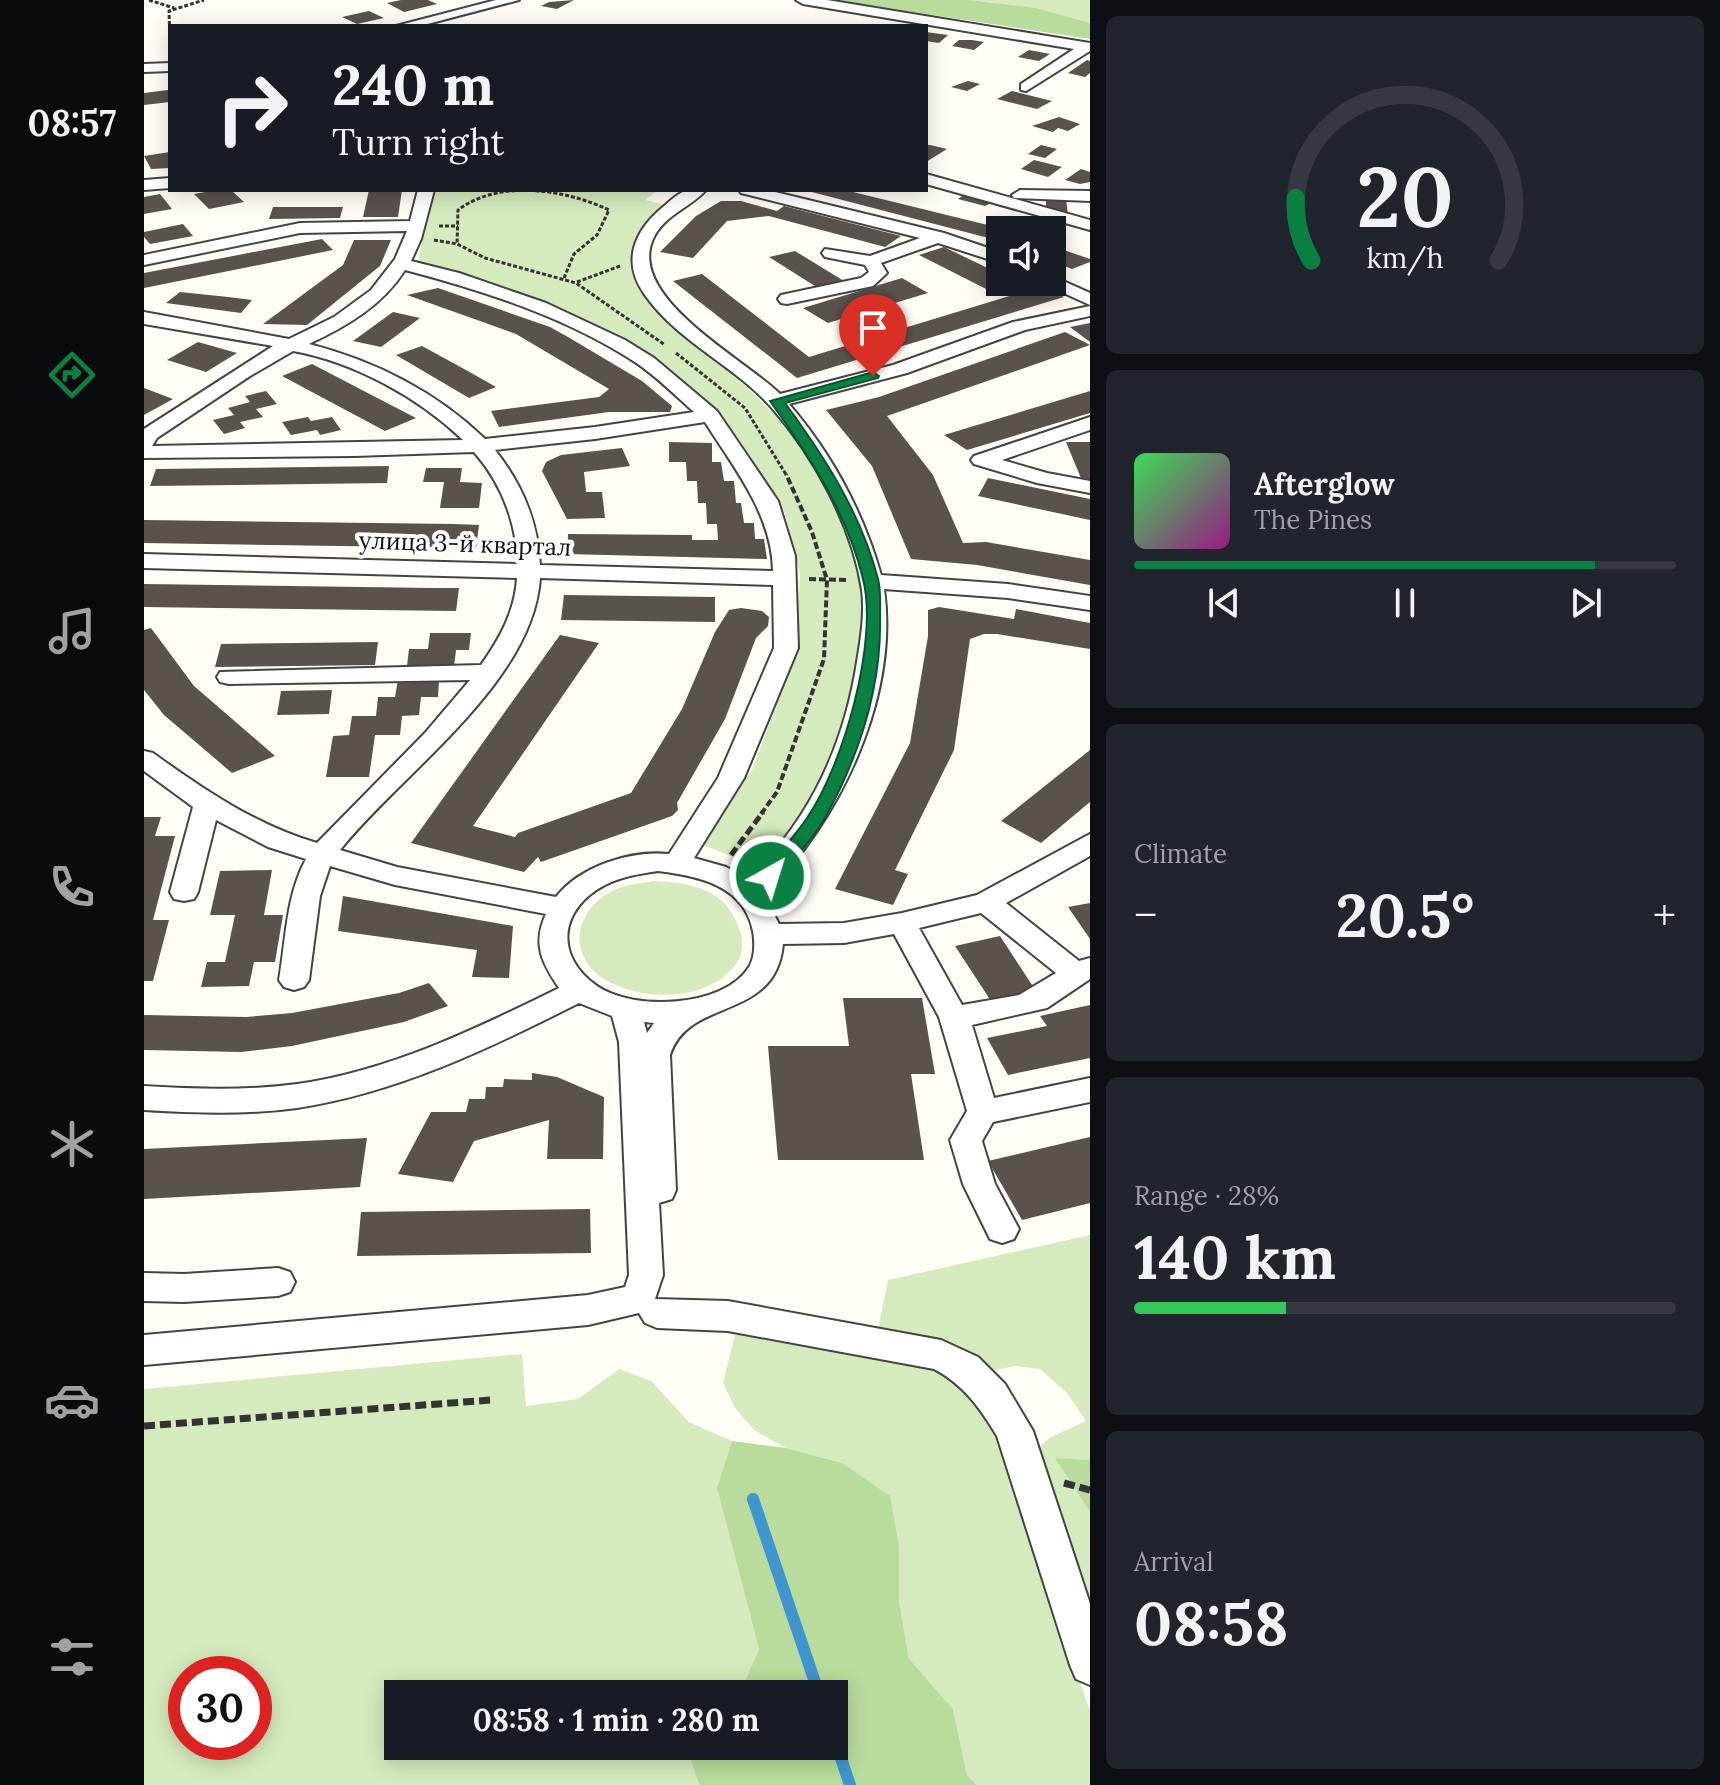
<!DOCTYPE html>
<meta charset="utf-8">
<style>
:root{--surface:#171b24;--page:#20242c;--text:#f1f3f6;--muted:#9ea1a6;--line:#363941;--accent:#0b8043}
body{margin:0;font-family:Lora,serif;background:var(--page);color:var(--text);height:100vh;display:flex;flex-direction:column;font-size:30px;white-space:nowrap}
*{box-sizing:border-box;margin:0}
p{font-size:26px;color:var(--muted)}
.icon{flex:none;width:44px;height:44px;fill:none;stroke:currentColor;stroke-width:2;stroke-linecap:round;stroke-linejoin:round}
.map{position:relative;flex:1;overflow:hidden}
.side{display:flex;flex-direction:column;gap:16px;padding:16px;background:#0d0f14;width:630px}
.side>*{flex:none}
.banner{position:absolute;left:24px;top:24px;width:760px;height:168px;border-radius:0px;box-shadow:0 4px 20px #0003;background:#171b24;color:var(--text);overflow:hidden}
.buttons{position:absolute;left:842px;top:216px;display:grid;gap:16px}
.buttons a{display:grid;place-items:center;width:80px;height:80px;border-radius:0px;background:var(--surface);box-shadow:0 4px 20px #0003;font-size:40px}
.speed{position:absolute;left:24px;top:1656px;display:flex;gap:16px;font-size:40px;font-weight:700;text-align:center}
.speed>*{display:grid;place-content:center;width:104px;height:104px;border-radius:50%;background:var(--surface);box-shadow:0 4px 20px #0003;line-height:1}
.speed .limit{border:12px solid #d22;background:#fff;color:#111}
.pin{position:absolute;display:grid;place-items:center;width:68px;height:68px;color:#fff;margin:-82px -34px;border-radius:50% 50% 50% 0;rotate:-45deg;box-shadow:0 0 8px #0007}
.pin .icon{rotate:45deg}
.me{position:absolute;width:88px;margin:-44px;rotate:39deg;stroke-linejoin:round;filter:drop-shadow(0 0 6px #0008)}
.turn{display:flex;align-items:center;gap:28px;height:168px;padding:0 32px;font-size:36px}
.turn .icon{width:104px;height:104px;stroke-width:2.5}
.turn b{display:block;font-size:56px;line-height:68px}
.big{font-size:60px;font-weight:700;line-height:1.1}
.side .tile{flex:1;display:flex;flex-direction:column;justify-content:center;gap:12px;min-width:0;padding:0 28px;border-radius:12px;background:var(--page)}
.side .dial{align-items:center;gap:0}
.dial svg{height:208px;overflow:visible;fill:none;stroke:var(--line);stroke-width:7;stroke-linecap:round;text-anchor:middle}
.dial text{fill:var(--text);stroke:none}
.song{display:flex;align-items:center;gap:24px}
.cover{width:96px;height:96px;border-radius:12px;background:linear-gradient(135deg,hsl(130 70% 55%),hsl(310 70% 35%))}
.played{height:8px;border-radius:4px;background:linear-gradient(90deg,var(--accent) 85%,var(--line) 85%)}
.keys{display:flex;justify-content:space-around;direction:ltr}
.heat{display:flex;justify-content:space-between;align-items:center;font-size:44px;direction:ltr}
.charge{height:12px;border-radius:6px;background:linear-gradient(90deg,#34c759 28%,var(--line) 0)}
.trip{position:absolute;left:240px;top:1680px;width:464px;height:80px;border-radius:0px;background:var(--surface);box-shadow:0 4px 20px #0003;font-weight:700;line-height:80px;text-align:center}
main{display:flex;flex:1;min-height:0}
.dock{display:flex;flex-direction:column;width:144px;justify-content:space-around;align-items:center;background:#090b0e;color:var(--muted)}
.dock .icon{width:56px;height:56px}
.dock .active{color:var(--accent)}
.dock b{font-size:36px;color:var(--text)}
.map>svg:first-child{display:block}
.green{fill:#d5ebbd;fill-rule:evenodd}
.forest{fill:#b9dc9c}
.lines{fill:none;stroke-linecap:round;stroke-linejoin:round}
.stream{stroke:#3f96cf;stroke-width:12}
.building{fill:#5a524d}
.minor-casing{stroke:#444;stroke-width:4}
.path-far3{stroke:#333;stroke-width:3;stroke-dasharray:4 2;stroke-linecap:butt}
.path-far2{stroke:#333;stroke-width:4;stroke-dasharray:7 3;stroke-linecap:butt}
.path-far1{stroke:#333;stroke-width:5;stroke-dasharray:9 4;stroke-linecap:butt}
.path{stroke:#333;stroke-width:7;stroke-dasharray:11 5;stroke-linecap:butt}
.minor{fill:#fff;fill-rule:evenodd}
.route{fill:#0b8043;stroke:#07532c;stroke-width:2}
.labels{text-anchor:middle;stroke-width:8;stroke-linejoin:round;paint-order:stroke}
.street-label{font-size:24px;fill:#111;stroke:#fff}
</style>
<main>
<nav class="dock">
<b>08:57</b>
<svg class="icon active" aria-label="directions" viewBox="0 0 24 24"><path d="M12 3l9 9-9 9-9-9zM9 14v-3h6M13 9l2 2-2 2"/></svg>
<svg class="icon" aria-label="music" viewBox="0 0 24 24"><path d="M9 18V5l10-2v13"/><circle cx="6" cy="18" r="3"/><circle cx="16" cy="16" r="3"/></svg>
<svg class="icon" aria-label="phone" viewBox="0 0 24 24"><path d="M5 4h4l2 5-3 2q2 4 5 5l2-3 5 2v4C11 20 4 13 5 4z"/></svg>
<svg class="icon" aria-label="climate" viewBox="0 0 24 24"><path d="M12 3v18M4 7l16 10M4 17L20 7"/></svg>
<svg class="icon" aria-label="car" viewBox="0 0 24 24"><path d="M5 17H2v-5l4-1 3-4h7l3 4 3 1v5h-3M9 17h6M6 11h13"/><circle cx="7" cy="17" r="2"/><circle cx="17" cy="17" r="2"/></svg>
<svg class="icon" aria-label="filters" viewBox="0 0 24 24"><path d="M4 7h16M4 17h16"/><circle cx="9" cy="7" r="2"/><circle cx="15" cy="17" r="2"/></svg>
</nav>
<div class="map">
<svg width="946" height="1785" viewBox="0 0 946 1785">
<rect width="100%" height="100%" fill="#fffdf5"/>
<g class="green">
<polygon points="825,0 946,0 946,23 893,8"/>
<path d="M289,190H514L501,200L522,205C503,222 479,249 490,278C507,322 574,358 607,391C656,437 696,500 715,565C735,635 700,736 666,798C653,822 634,845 618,868L556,844L608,770L652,653L656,574L641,514L595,439L559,396L507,357L460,329L408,307L344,281L274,261Z"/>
<path d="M509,881C549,883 583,889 596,931C599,941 599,952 594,961C567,1003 497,1002 460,979C420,953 433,905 473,889C484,884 498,883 509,881Z"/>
<polygon points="946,1235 946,1460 912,1459 946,1512 946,1598 895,1448 905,1438 942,1421 923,1393 896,1369 872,1366 845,1371 734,1330 744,1280"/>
<path d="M591,1334L771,1361C814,1376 830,1396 853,1434L946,1711V1785H833L823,1775L809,1709L765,1660L755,1601V1547L698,1463L642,1448L610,1430L591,1408L579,1383Z"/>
<path d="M378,1354L382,1406L434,1399L475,1369L507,1381L545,1422L588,1441L573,1488L615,1651L595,1694H254V1746H542L555,1785H0V1389ZM42,1674H110V1742H42Z"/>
</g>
<g class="forest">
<polygon points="690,0 825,0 893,8 946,23 946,39"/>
<polygon points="588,1441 642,1448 698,1463 746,1496 755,1547 755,1601 765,1659 809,1709 823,1775 833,1785 555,1785 542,1746 690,1746 690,1694 595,1694 615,1650 573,1488"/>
<polygon points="911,1458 946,1460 946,1512"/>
</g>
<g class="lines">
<g class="stream">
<polyline points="609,1499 675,1694"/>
<polyline points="690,1738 706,1785"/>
</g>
</g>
<g class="building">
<polygon points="257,0 284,0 293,4 260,12 243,3"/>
<polygon points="430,0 413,9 397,6 405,2"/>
<polygon points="225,11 240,18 213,24 198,17"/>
<polygon points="782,32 804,35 795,43 782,41"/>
<polygon points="815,40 828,40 840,42 830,50 808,46"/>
<polygon points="885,50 906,54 895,61 874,57"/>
<polygon points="943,60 946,61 946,73 941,77 924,73"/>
<polygon points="824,81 836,84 823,91 807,87"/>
<polygon points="24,90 26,102 0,105 0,93"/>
<polygon points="868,91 908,101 893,109 853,99"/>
<polygon points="915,117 936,124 924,131 914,128 909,132 888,126"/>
<polygon points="782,145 786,145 803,149 782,162"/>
<polygon points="897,145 913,149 901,158 884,154"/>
<polygon points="26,152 26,168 7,169 0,156"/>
<polygon points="890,160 918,167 904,177 877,169"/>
<polygon points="937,169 946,172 946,182 936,184 921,180"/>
<polygon points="72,190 87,190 100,202 65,209 50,194"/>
<polygon points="225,190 258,190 254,217 219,217"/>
<polygon points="660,190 701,190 864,230 856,230 856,241"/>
<polygon points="822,193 837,197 834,199 847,203 841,206 814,199"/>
<polygon points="16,194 28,209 0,214 0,197"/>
<polygon points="902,198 922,199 924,215 902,209"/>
<polygon points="577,201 597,201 633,211 640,206 757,236 741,247 625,216 583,221 549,258 516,252 552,216"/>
<polygon points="129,207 199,207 196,218 125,219"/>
<polygon points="39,224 49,236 6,244 0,237 0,232"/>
<polygon points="178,239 189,250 0,288 0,273"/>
<polygon points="210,240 247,240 236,266 163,325 119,324 199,265"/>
<polygon points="908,246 946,259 946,262 928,269 908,261"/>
<polygon points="800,247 856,274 856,282 879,285 890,282 920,297 653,378 529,281 558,274 665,357 872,294 864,290 852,294 775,255"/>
<polygon points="651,251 700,281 674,288 625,257"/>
<polygon points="758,278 784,293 684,323 659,308"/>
<polygon points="294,288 406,327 424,337 498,381 528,406 526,412 465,412 355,427 347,411 455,397 465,389 372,334 263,295"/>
<polygon points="36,292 84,297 108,300 97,313 22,303"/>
<polygon points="249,312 276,318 237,347 209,341"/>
<polygon points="946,323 946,342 926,327"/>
<polygon points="921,332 946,345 743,416 789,475 819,543 842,542 946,560 946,585 833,565 767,559 728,466 682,410 735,397"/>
<polygon points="54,342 93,353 62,372 23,360"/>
<polygon points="278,346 322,370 352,387 325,398 252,355"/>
<polygon points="168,364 241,402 272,418 241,431 138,376"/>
<polygon points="0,388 29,399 0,415"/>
<polygon points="122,391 133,404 112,409 119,417 96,422 101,428 80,434 69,420 90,415 84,408 106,402 101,396"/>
<polygon points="946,391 946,413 823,450 800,435"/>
<polygon points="164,417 167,421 188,417 197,430 176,435 173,430 147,435 138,422"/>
<polygon points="525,442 568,443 568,462 577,462 580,481 590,481 592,503 597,503 600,523 610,523 611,539 620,539 623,559 423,554 424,534 548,535 548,540 574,540 573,524 563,524 562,503 554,503 553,481 543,481 542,462 525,462"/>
<polygon points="922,442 946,442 946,483 939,483"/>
<polygon points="478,448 486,466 440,472 442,492 458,492 461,518 423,519 398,471 402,462 417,455"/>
<polygon points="245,466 243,483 6,486 12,469"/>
<polygon points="282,468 318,468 316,482 338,483 335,508 296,508 300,482 279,482"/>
<polygon points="844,478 946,499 946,520 834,496"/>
<polygon points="0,520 310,524 335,525 332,548 0,543"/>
<polygon points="0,584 289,588 315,588 312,611 0,607"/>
<polygon points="420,595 571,597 571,622 417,620"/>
<polygon points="795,607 870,619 872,609 946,623 946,649 853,634 840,634 826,639 810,750 751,870 764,874 749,905 691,889 766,743 784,636 784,610"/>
<polygon points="597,608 618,611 625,617 624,626 612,638 581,719 533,803 534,810 528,816 397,862 394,857 380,872 267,843 416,635 455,643 329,826 371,837 374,833 487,793 538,709 571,632 585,610"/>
<polygon points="7,628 50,686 131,756 88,773 20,715 0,690 0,630"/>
<polygon points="286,633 327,633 325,650 312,650 310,667 263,666 265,649 284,649"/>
<polygon points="234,642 231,665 71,667 77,644"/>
<polygon points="254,680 295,680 294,697 277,697 275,715 258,716 256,735 231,735 225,777 182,777 189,736 205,735 208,716 232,716 234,697 251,697"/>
<polygon points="188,690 185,714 133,715 137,691"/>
<polygon points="946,750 946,802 897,843 857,821"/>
<polygon points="0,817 17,817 11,836 31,836 9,920 25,920 9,981 0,981"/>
<polygon points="128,870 120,915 139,915 131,962 110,962 105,986 57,987 63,962 81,962 91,915 66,915 76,871"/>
<polygon points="199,896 369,926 365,978 328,977 333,950 194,931"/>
<polygon points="946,903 946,939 924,907"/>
<polygon points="856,936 892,991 847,1001 811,946"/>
<polygon points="285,983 304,1006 260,1022 148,1046 97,1052 0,1050 0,1015 102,1017 148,1013 255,993"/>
<polygon points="699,998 778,998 791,1074 767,1074 780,1160 634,1160 624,1046 705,1046"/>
<polygon points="946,1005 946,1058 864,1075 843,1038 903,1026 896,1016"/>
<polygon points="388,1073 413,1077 460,1097 459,1159 403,1159 405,1120 330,1141 309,1182 254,1174 287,1112 322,1112 325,1099 341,1099 342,1087 359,1087 360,1079 388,1080"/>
<polygon points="946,1137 946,1203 878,1220 844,1161"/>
<polygon points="223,1138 216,1187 0,1199 0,1149"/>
<polygon points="446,1209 447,1253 213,1256 217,1212"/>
</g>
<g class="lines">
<defs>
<g id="minor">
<polygon points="352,0 375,0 276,26 252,26"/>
<polygon points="652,0 683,0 946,43 946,51 882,91 877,90 877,84 930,49 659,4"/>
<polygon points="26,63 26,71 0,72 0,64"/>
<polygon points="782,174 946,220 946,230 782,184"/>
<polygon points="26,178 26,188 0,190 0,180"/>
<path d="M274,190H290L277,239L267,261L315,273L402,303L481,340L510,358L573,411L634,501L651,556L654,648L600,778L550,858L582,867L604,879C666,820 700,745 713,662C717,638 721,613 718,590C708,525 670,456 627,407C590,365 534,342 501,295C477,262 490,231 519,207C526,201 535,192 544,190C549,189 557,190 562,190C547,207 523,214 511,235C477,295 601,359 636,394L749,365L869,322L946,306V316L881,330L763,373L645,404C688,454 719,512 737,575L864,584L946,596V610L864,598L740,589C755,697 696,821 620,895L635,924L700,923L758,913L833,895L946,834V856L862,903L935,961L946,958V979L903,1008L828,1025L850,1098L946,1078V1102L849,1122L838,1141L851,1184L875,1229L870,1239L858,1243L846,1239L819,1184L806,1140L823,1111L795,1017L750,934L700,943L639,944C632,1022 545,996 526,1055L532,1190L528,1199L515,1203L519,1275L511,1299L584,1301L797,1340L834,1357L861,1384L889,1431L946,1604V1685L932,1679L926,1665L853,1436C836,1408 820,1385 790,1369L584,1331L513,1328L501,1323L495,1313L444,1325L0,1365V1335L444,1295L481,1287L485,1275L475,1042L468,1016L435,1003C346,1048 253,1093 153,1108C103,1115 51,1113 0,1110V1086C51,1089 102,1091 153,1084C245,1071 332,1029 415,988C398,963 388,944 402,914L251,885L186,866L176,896L165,980L160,987L150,990L140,987L135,980C142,939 142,896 162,859L124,847L72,820L54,892L50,899L40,901L30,899L26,892L49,807L0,771V751L9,753C60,790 112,825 173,843L281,733L326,680L85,684L76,682L73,677L76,672L337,665C356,638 371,611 373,578L0,568V554L374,564C372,522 358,484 330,452L210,456L0,458V429L129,346L0,324V312L145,339L190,317L227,290L251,259L263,231L156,233L0,265V255L156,223L266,221ZM261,270C341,291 425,318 494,364C514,378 532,396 550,412L451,427L341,439C291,391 231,361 165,344C203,326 238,306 261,270ZM149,351C210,362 274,397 319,440L8,446L13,438L106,376ZM561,422C590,468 628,514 629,571L396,565C394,521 378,484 351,450L451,439ZM396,578L629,585L630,648L574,778L525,854C487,850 436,866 412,897L253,867L196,850C257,773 389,684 396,578ZM514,871C554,876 600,885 609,931C611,943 611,957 605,967C580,1008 488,1011 453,986C410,956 415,909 461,885C478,876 496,874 514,871ZM837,913L912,973L875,995L818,1005L775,928ZM500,1022L510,1023L503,1033Z"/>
<polygon points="595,190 623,190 800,233 856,252 856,263 794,243 737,263 743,273 729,286 643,304 637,303 634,299 637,295 717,278 725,272 721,265 681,257 678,253 681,249 726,256 776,238 597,193"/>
<polygon points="876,190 946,191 946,201 870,198 868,195"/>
<polygon points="908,276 946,293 946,305 902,285 900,282 908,282"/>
<polygon points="946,417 946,430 858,460 903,473 946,481 946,493 893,483 830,464 827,460 830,456"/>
<polygon points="134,1268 146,1272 151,1282 146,1292 134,1296 40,1302 0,1301 0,1273 40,1274"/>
</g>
</defs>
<use href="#minor" class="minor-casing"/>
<g class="path-far3">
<polyline points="5,0 30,8"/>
<polyline points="26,43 25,11 60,0"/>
<polyline points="295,226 314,226"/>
<polyline points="290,240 313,244"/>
<path d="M420,278L430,254L453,235L465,210C420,189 355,179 314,210L313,244L341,258L432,283L521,345"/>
<polyline points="433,282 476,266"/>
<polyline points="532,353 601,408 643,476"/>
</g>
<g class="path-far2">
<polyline points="665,579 703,580"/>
<polyline points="617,814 633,792 680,659 683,580 668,532 642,474"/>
</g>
<polyline class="path-far1" points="587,855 619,812"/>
<g class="path">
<polyline points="0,1426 347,1400"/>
<polyline points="920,1483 946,1490"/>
</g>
<use href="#minor" class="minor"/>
</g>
<path class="route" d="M729,372L735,376L734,378L641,403C680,456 717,513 734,579C737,590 736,603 736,615C738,687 715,756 681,818C669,840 648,860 633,880L626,882L617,876C631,856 649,839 663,818C699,766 735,641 719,579C703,512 665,456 626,401Z"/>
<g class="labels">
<g class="street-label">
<text transform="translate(321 544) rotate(2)" y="8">улица 3-й квартал</text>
</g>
</g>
</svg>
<div class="buttons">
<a><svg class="icon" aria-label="sound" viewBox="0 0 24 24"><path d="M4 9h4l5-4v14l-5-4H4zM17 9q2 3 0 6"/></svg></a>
</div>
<div class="speed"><div class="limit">30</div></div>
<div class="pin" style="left:729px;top:376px;background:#d93025"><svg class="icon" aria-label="arrive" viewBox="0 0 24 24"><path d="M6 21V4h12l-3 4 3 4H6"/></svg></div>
<svg class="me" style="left:626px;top:876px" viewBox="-20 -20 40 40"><circle r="17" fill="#0b8043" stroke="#fff" stroke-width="3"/><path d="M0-11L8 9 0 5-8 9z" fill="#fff"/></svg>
<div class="trip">08:58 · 1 min · 280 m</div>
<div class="banner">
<div class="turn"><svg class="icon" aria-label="right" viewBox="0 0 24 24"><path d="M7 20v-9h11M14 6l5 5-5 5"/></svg><div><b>240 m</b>Turn right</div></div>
</div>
</div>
<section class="side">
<div class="tile dial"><svg viewBox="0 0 100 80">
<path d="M14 69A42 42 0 1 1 86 69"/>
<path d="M14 69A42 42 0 0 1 8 45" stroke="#0b8043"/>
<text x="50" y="56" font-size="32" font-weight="700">20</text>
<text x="50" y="72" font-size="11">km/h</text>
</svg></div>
<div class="tile">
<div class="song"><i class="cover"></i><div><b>Afterglow</b><p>The Pines</p></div></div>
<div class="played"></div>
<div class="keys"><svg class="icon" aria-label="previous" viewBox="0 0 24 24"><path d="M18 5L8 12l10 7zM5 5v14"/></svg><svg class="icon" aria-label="pause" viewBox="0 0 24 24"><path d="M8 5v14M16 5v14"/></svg><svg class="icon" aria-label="next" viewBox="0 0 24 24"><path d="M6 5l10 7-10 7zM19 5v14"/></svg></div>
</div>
<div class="tile"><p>Climate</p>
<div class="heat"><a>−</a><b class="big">20.5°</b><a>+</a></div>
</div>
<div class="tile"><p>Range · 28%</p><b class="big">140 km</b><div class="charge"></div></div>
<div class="tile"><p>Arrival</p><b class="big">08:58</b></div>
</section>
</main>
